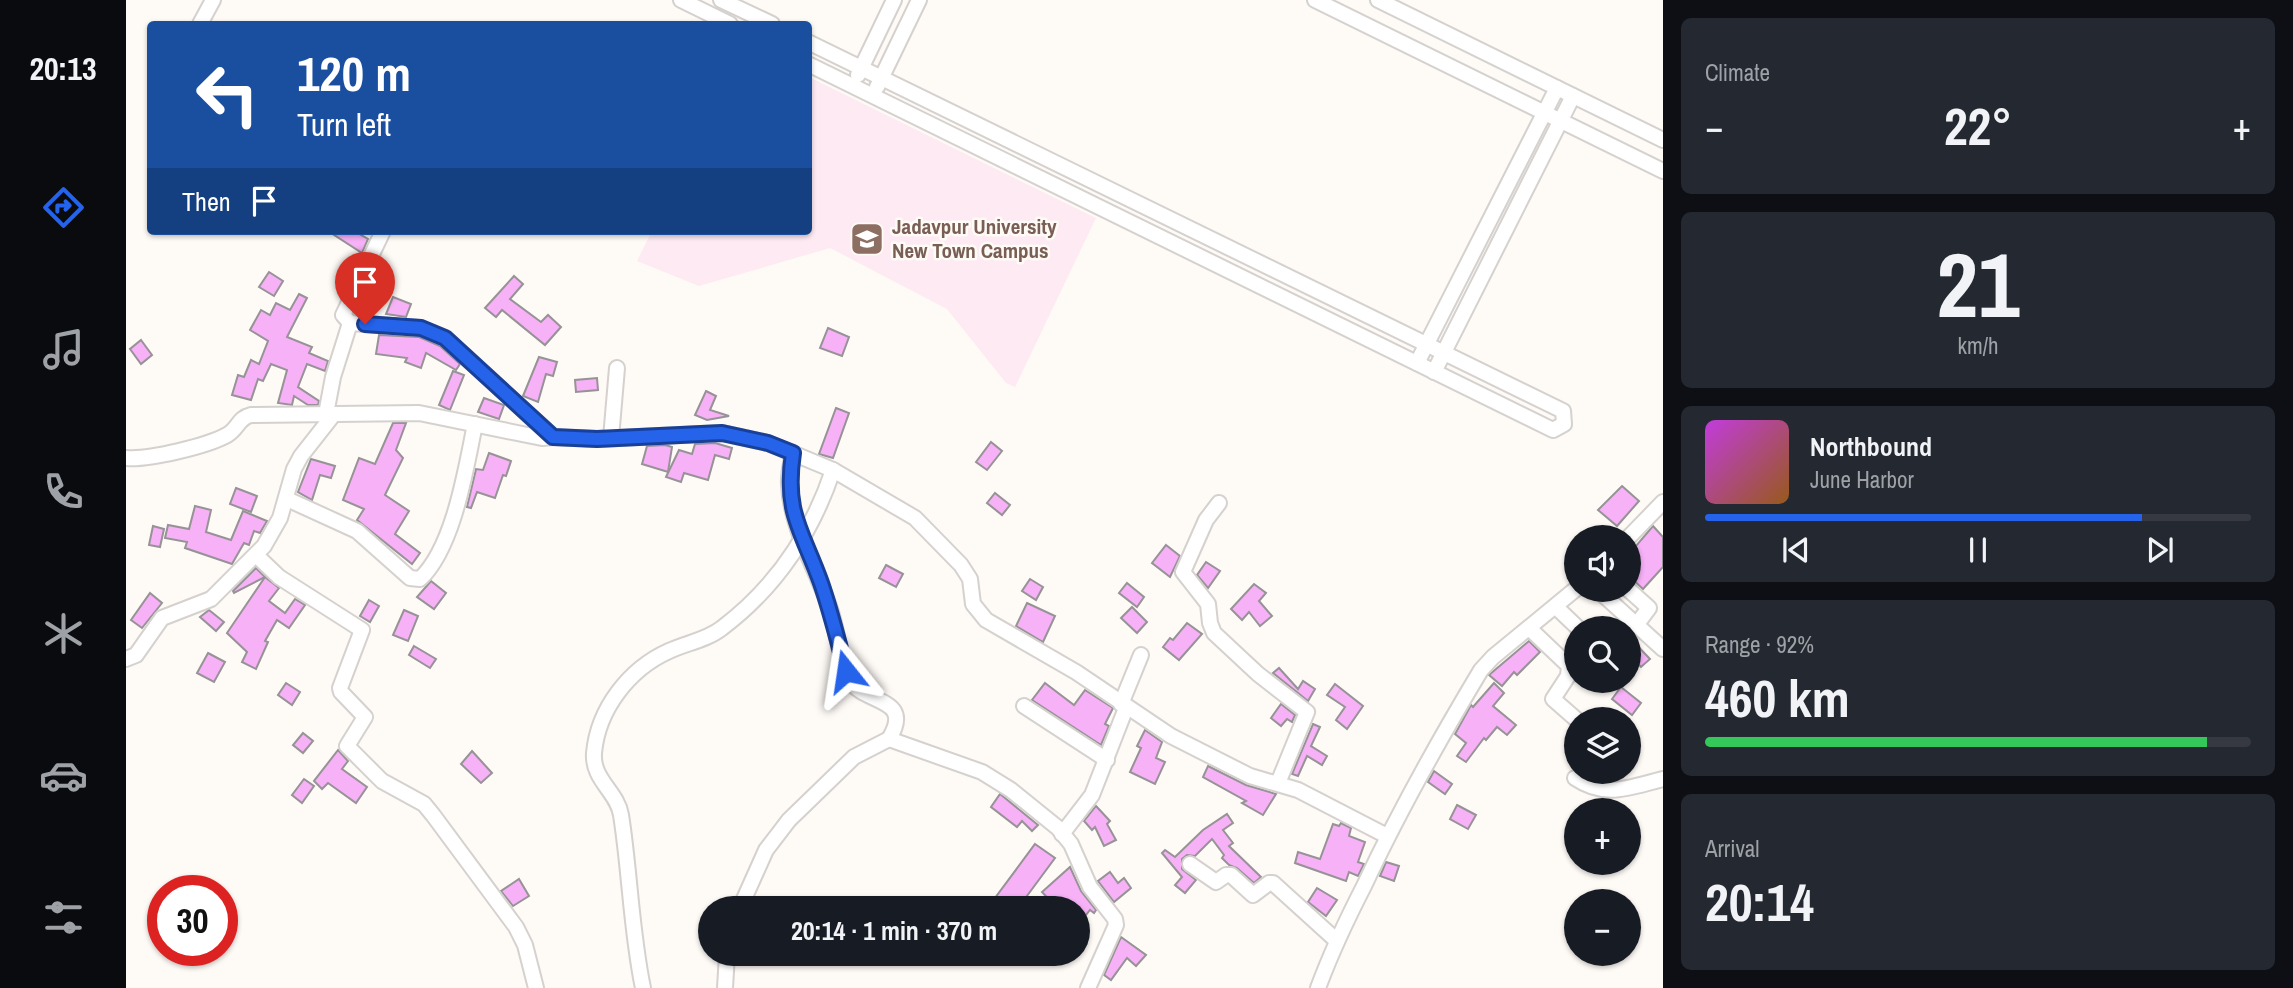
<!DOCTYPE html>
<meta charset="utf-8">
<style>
:root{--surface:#171b24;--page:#242831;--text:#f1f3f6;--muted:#9ea1a6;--line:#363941;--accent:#2563eb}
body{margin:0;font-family:"Archivo Narrow",sans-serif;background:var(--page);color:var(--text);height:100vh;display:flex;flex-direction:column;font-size:26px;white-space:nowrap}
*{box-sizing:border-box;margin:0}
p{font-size:23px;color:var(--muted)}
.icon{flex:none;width:38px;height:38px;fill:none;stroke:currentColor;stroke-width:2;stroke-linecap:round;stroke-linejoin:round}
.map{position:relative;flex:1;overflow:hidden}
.drawer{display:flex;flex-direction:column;gap:18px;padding:18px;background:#0d0f14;width:630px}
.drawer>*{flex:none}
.guide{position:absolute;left:21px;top:21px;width:665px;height:214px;border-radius:7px;box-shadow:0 2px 5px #0004;background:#1a4fa0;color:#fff;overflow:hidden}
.tools{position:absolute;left:1438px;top:525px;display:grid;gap:14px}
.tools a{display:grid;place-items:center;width:77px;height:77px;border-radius:50%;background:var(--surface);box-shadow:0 2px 5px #0004;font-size:35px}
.speed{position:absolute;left:21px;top:875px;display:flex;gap:14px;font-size:35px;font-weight:700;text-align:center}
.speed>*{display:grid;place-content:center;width:91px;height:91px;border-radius:50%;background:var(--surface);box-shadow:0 2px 5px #0004;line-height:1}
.speed .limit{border:10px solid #d22;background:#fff;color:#111}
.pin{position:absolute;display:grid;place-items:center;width:60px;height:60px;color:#fff;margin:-72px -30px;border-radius:50% 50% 50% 0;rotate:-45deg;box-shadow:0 0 7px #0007}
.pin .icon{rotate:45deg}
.me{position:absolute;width:77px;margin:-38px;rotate:345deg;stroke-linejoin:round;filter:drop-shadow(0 0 5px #0008)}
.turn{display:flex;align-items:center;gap:24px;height:147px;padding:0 35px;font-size:32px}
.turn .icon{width:91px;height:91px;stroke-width:2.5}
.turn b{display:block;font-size:49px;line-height:60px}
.then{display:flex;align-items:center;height:66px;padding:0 35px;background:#0003;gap:14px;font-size:26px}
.big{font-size:52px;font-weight:700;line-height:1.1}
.drawer .card{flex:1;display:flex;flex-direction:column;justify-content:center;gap:10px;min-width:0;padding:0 24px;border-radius:10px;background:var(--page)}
.drawer .dial{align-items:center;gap:0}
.dial b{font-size:91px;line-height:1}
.song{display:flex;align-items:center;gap:21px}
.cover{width:84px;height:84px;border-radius:10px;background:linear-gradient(135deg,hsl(290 70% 55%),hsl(30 70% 35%))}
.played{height:7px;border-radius:4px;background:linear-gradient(90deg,var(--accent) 80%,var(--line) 80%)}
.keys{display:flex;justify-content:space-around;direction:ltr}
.heat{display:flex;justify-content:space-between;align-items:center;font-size:38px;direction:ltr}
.charge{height:10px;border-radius:5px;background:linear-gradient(90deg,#34c759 92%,var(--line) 0)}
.trip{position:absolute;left:572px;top:896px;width:392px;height:70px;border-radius:35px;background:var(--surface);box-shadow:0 2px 5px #0004;font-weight:700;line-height:70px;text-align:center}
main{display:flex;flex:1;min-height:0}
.tabs{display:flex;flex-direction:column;width:126px;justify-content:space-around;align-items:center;background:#090b0e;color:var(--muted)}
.tabs .icon{width:49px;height:49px}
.tabs .current{color:var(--accent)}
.tabs b{font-size:32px;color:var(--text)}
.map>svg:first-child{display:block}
.education{fill:#feeaf3}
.building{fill:#f6b1f7;stroke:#969296;stroke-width:2}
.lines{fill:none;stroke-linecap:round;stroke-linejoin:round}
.minor-casing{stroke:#d5d1ce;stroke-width:18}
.minor{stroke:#fff;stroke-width:14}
.route-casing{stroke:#184099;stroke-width:18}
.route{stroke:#2563eb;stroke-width:12}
.labels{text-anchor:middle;stroke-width:5;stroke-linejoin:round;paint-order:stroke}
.education-label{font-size:21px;font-weight:bold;fill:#785e54;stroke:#fefaf6;text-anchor:start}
</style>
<main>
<nav class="tabs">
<b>20:13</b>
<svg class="icon current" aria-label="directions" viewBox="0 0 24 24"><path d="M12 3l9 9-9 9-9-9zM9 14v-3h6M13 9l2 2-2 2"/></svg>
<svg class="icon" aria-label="music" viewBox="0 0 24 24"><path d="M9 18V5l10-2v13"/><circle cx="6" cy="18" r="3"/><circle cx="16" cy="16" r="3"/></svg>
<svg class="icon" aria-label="phone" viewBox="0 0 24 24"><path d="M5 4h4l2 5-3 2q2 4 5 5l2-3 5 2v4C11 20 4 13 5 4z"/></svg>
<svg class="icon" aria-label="climate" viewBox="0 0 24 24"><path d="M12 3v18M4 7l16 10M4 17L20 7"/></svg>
<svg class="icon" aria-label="car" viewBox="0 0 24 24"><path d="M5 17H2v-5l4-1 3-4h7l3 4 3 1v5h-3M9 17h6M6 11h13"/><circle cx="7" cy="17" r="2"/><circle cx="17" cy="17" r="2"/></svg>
<svg class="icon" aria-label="filters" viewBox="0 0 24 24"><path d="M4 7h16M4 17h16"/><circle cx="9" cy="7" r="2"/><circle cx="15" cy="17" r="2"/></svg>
</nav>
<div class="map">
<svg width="1537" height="988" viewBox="0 0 1537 988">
<rect width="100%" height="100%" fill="#fefaf6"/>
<polygon class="education" points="683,77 970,218 889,387 880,383 821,309 704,248 573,286 511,261 526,231 682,231"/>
<g class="building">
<polygon points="202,231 228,231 242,239 236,253"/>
<polygon points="254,260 257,261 237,314 229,311"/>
<polygon points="143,272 157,281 148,296 133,287"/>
<polygon points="388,276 397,284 384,299 415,322 422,315 435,327 419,345 376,310 370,317 359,308"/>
<polygon points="173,294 181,298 161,337 186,347 183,353 202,361 199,371 181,364 172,387 193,401 192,405 182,405 168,396 166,405 152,403 161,370 145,364 137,381 132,379 125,400 106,395 112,375 118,377 125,360 133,364 142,341 124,330 135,310 144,315 150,303 164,310"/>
<polygon points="267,297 285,304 280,317 260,314"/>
<polygon points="702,328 723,337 716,356 694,348"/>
<polygon points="253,335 293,337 314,346 334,364 330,370 300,353 295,368 279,362 281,358 250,354"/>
<polygon points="15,340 26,355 15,364 4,349"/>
<polygon points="413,357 431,362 427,376 420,374 412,402 397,396"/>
<polygon points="327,371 338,375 324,410 313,405"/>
<polygon points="471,378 472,390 450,392 449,380"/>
<polygon points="580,391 590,396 584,410 603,416 581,420 569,415"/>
<polygon points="358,398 378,405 373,419 352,412"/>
<polygon points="710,408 723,413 707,458 693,454"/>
<polygon points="267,423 280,423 270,450 277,458 259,495 283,511 269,534 294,553 286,564 231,520 238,509 217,500 233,458 249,464"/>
<polygon points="865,442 876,451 861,470 850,462"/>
<polygon points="589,443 606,448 603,459 589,455 582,480 558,473 555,482 540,477 553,450 566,454 569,444"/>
<polygon points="539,445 546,447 542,472 516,464 521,446"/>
<polygon points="363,453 385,461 380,476 377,475 369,498 351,492 345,508 341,507 350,469 357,470"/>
<polygon points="185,459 209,466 205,478 194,475 186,500 172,492"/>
<polygon points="1496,486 1513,501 1491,526 1472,510"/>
<polygon points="110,488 131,496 125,512 104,504"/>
<polygon points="869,493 884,505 876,515 861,503"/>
<polygon points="69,506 85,510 80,532 105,540 117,511 141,521 134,533 128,531 123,545 118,543 106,564 59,548 61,542 39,538 42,525 63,529"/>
<polygon points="27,526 38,529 34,547 23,545"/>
<polygon points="1527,526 1537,537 1537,567 1517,589 1503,576 1503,554"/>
<polygon points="1040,545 1054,556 1044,577 1026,563"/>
<polygon points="1080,562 1094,571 1082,588 1071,575"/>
<polygon points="760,565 777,574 770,587 753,578"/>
<polygon points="130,568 139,577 108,593 107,591"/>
<polygon points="139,577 153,588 143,601 159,613 169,599 179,605 163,628 151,620 139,641 142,642 130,669 116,662 121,652 101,633"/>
<polygon points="904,579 917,587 910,600 896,591"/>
<polygon points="305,581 320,593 308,609 291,597"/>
<polygon points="1001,583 1018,597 1011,607 993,593"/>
<polygon points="1128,584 1140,593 1133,601 1146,616 1134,626 1123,612 1116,620 1105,609"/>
<polygon points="24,593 36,603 16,628 5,620"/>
<polygon points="243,600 253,606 244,622 234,616"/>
<polygon points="901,603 929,616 917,642 890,626"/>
<polygon points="1006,607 1021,622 1011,633 995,618"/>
<polygon points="83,610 98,622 90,631 74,617"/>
<polygon points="278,610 292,616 282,641 267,635"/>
<polygon points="1061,623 1076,634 1053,660 1037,647 1044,638 1047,640"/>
<polygon points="1503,637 1524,659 1515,667 1503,655"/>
<polygon points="1403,641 1414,652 1391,675 1388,672 1376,686 1363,675"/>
<polygon points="288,646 310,659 304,668 283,655"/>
<polygon points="82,653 99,662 88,682 71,673"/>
<polygon points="1153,668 1172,689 1177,681 1189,689 1182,701 1147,673"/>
<polygon points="160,683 174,692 166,705 152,695"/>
<polygon points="919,683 948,705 959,690 987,708 979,724 983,726 975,745 906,700"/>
<polygon points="1368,683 1378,693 1367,706 1390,725 1381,735 1371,727 1360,740 1358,738 1340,762 1331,756 1340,743 1329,734 1345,705 1347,707"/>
<polygon points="1209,684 1237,706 1221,729 1210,720 1219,707 1201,695"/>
<polygon points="1495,687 1515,703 1506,715 1486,699"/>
<polygon points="1155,704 1169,715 1166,722 1161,719 1155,726 1145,718"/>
<polygon points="1187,724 1194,727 1185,746 1201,756 1196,765 1181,756 1172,776 1166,774"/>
<polygon points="1019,730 1036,742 1030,758 1039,762 1029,784 1004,772 1015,748 1011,746"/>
<polygon points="177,733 187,741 177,753 167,745"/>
<polygon points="212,750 222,761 216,769 241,787 230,803 202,783 196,789 188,781"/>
<polygon points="346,751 366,773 355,783 335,764"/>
<polygon points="1082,766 1120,785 1150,794 1137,815 1116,803 1120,801 1077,777"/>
<polygon points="1308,771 1326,784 1319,794 1302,782"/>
<polygon points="178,779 188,786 176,803 166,795"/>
<polygon points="874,794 879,798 912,825 906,831 896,821 891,827 865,807"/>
<polygon points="1331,805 1350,815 1342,829 1324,819"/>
<polygon points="970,806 984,821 981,824 990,840 978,846 969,827 966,830 958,821"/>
<polygon points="1101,814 1107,823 1097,830 1107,843 1103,846 1135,877 1128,883 1111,868 1103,865 1096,858 1098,855 1086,839 1069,856 1061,855 1056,859 1056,869 1070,880 1059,893 1049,885 1056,877 1036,853 1039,850 1049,857 1077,830"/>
<polygon points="1215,823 1225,828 1223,836 1239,842 1232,862 1238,864 1232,876 1223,872 1220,881 1169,863 1172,852 1194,859 1207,824 1213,826"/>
<polygon points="909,844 929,858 892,908 886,908 869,898"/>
<polygon points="1260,862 1273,866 1268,881 1254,876"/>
<polygon points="944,867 955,891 970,910 968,913 964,910 952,925 952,908 931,908 916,892"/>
<polygon points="984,872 992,883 998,878 1005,888 988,902 972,881"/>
<polygon points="393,879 403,896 387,906 375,891"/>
<polygon points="1191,888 1211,900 1200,916 1182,902"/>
<polygon points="995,937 1020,955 1010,966 1001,958 985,980 978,975"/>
</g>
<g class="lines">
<defs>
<g id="minor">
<polyline points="555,0 604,24"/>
<polyline points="595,0 646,24"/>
<polyline points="1189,0 1537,171"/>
<polyline points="1252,0 1537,140"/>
<polyline points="74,24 87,0"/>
<polyline points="682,42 1437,411 1438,424 1427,430 682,64"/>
<polyline points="732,75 768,0"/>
<polyline points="751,87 793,0"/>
<polyline points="257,231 217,315 224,323 295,328 319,338 427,437 471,439 596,433 642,443 707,470 789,518 835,565 844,579 847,604 860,620 950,672 1045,736 1124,776 1172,790 1261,836"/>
<polyline points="1291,363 1431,88"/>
<polyline points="1308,372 1447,96"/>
<polyline points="200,414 207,377 224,323"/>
<polyline points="485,438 491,368"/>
<path d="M0,458C23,460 81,446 101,435C112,429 112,418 125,415L293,413L416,438L427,437"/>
<path d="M161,499L231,531L284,578L294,579C328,547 340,468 349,424"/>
<polyline points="1093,503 1080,520 1057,572 1082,604 1084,623 1088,633 1132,674 1181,712 1152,783"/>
<polyline points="1503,537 1537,502"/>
<polyline points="130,555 153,577 236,630 214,688 215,692 239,717 221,746 256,781 298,804 307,815 390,927 399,945 410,988"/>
<polyline points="1472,590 1537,649"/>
<polyline points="1503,590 1523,608 1511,624"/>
<polyline points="1430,607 1452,628"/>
<polyline points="1403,628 1443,666 1442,676 1427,699 1451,720"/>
<polyline points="0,659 10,655 36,618 85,599 138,546 154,518 168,469 175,456 208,414"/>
<polyline points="995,704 1015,655"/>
<polyline points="898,706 981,760"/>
<polyline points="763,739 856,772 885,790 932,828 945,844 964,887 989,919 990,925 962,988"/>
<path d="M1449,778C1480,799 1504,787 1537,779"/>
<polyline points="936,834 966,795 1000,708"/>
<polyline points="1064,864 1090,882 1100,875 1105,875 1127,895 1143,883 1147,883 1211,941"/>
<path d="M614,908L640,850L663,820L728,757L763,739C789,696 737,705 724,680C713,659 712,634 705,612C692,571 665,530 663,485C662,475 665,464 667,453"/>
<path d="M517,988C505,931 504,872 495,815C491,791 466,780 468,753C472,709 503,669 543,651C560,643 581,640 596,628C649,588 686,533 707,470"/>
<polyline points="599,988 601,954"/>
<path d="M1192,988C1205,953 1221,919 1238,886C1273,811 1313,740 1355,670L1367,657L1451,588"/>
</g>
</defs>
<use href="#minor" class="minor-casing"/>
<use href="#minor" class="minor"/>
</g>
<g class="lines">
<defs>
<path id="route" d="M239,324L295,328L319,338L427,437L471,439L596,433L642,443L667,453C658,513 676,530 695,583C705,612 712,641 720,671"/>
</defs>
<use href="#route" class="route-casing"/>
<use href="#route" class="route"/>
</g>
<defs>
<symbol id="university-square" viewBox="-11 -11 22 22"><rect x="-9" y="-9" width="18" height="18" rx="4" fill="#8d6e63" stroke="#fefaf6"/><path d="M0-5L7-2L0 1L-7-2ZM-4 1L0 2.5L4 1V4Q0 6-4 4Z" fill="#fff"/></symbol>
</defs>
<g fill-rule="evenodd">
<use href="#university-square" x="722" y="220" width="38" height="38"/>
</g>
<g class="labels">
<g class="education-label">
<text x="766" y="234">Jadavpur University<tspan x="766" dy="24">New Town Campus</tspan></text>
</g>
</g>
</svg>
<div class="tools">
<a><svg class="icon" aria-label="sound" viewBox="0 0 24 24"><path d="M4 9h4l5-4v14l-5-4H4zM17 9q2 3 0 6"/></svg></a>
<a><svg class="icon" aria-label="search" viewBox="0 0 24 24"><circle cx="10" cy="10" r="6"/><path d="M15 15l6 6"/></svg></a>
<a><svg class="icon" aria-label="layers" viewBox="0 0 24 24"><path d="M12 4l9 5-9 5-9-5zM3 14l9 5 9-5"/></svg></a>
<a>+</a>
<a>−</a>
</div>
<div class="speed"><div class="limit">30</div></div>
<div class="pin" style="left:239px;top:324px;background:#d93025"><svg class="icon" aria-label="arrive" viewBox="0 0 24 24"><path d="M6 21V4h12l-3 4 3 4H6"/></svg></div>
<svg class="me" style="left:720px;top:671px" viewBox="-20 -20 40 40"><path d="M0-17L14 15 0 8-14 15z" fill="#2563eb" stroke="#fff" stroke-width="4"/></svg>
<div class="trip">20:14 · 1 min · 370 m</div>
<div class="guide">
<div class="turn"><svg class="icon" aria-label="left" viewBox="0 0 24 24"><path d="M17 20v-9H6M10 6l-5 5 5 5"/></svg><div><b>120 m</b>Turn left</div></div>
<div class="then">Then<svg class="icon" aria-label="arrive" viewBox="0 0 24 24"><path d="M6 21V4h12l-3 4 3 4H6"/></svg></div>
</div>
</div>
<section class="drawer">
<div class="card"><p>Climate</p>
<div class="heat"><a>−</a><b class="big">22°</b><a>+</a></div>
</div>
<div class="card dial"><b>21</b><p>km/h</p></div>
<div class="card">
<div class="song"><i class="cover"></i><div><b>Northbound</b><p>June Harbor</p></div></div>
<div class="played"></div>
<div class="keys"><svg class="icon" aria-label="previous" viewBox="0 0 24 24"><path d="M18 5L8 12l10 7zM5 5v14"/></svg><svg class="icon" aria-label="pause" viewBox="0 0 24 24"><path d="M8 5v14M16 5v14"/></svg><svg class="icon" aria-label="next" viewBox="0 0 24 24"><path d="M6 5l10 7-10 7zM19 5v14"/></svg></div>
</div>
<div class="card"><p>Range · 92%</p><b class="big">460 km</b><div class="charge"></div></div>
<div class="card"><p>Arrival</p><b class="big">20:14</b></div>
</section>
</main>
